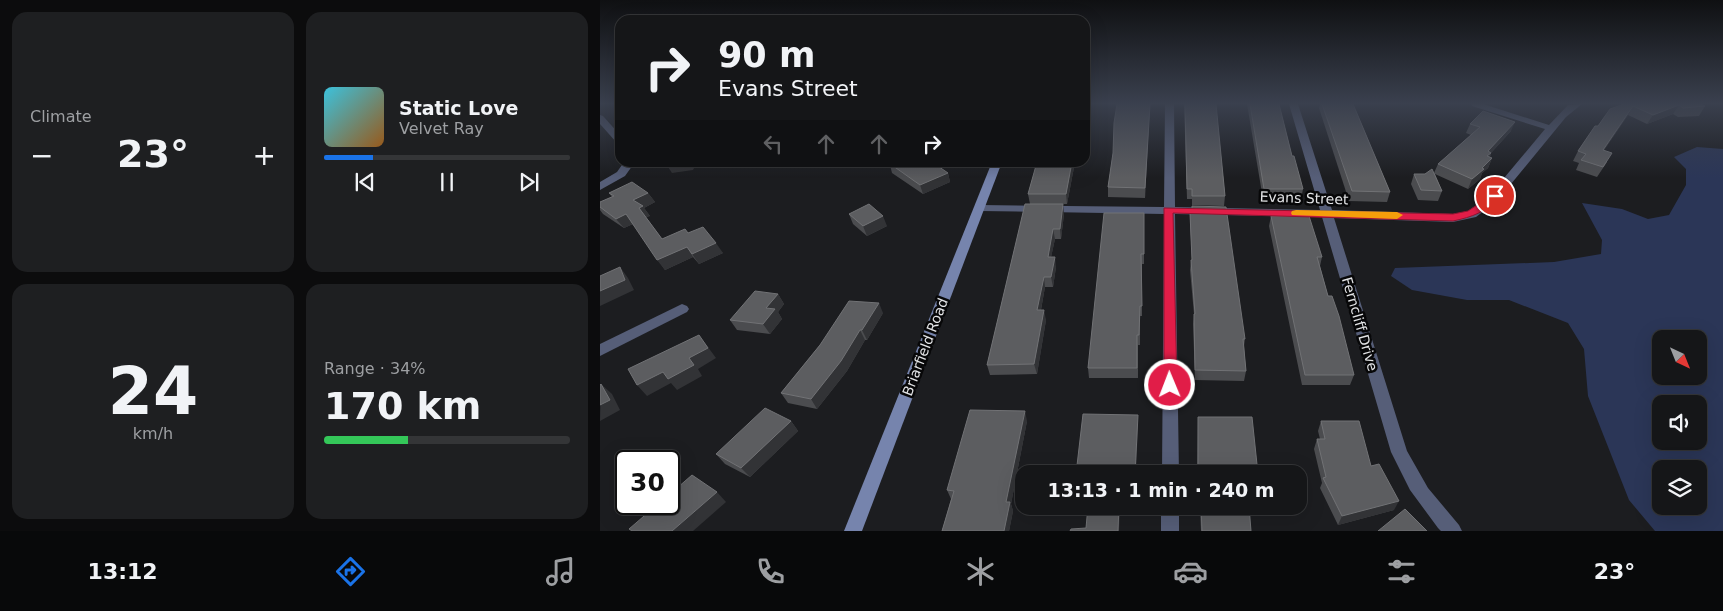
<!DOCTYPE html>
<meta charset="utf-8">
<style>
:root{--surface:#151618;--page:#1e1f21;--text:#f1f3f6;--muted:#9d9fa2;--line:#343537;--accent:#1a73e8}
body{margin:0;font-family:"DejaVu Sans",sans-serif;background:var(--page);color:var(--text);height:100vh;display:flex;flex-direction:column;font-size:19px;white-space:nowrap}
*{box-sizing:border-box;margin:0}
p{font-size:16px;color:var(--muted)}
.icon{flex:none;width:28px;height:28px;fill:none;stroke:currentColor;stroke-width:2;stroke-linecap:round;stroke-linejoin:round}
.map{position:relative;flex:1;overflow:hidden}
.drawer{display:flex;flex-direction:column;gap:12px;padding:12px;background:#0c0c0d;width:600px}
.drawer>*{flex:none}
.top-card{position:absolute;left:15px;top:15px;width:475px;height:152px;border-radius:15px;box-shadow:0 5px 20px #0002,0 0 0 1px var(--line);background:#151618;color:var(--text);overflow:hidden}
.needle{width:32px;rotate:137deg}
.tools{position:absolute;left:1052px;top:330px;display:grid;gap:10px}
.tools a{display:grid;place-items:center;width:55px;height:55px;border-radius:10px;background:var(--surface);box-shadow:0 5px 20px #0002,0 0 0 1px var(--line);font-size:25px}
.speed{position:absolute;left:15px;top:450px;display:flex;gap:10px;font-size:25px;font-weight:700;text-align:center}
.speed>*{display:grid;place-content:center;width:65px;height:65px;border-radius:50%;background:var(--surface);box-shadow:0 5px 20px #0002,0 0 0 1px var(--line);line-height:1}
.speed .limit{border:2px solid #111;border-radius:8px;background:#fff;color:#111}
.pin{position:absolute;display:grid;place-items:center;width:42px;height:42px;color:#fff;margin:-21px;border:2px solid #fff;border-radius:50%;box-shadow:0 1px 5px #0007}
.me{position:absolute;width:55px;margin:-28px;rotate:359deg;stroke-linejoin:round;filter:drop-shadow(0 0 4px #0008)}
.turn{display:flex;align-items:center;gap:18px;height:105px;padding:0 20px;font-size:22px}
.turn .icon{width:65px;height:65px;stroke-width:2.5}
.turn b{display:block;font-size:35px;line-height:42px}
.lanes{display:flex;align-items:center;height:48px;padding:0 20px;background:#0003;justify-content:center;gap:25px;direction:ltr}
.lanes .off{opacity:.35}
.big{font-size:38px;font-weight:600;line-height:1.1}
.drawer .widget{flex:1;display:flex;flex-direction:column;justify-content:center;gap:8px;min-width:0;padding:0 18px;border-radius:15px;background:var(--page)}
.drawer .dial{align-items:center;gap:0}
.dial b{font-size:65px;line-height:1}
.song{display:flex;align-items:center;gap:15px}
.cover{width:60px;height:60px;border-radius:8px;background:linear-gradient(135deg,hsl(190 70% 55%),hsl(30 70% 35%))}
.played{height:5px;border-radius:2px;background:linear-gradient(90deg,var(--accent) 20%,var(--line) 20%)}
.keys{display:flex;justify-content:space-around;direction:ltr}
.heat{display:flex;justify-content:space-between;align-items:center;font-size:28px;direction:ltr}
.charge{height:8px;border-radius:4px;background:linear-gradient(90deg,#34c759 34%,var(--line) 0)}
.drawer .tiles{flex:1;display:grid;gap:12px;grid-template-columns:repeat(2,1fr)}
.trip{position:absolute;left:415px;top:465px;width:292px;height:50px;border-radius:15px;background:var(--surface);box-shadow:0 5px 20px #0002,0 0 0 1px var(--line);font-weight:600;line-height:50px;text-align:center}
.tab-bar{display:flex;height:80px;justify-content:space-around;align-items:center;background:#08090a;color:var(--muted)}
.tab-bar .icon{width:35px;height:35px}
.tab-bar .current{color:var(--accent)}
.tab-bar b{font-size:22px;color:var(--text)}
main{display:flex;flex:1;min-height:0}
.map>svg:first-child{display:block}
.green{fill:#2b3657;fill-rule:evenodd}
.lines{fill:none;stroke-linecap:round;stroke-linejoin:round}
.minor{fill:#565e78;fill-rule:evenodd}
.secondary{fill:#7684ad;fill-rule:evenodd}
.wall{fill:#4b4c4f}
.shaded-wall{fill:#323336}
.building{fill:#5c5d60;stroke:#717275}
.route{fill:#e11d48;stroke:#92132f}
.slow{fill:#f59e0b}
.labels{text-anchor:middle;stroke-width:5;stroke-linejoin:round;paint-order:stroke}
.street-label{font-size:14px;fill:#e4e5e7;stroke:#070708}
</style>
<main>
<section class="drawer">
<div class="tiles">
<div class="widget"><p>Climate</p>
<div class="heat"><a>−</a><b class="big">23°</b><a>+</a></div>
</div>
<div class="widget">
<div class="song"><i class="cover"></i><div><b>Static Love</b><p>Velvet Ray</p></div></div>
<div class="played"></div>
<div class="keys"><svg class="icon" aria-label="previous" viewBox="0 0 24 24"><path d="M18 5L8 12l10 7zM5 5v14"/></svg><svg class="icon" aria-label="pause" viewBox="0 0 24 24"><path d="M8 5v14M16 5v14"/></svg><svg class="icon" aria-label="next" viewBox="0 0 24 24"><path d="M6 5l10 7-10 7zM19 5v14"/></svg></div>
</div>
<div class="widget dial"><b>24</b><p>km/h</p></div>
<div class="widget"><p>Range · 34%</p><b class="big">170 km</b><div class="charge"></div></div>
</div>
</section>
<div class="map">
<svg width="1123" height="531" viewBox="0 0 1123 531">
<rect width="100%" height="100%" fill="#1c1d20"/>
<path class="green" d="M1097,147L1123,149V531H1055L1029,500L988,396L984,349L968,323L909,300H867L812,290L791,276L795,268L954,262L1001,254L1002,240L982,203L1022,209L1048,219L1069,215L1086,185V169L1074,157ZM1061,339H1099V376H1061ZM1061,404H1099V441H1061ZM1061,469H1099V506H1061Z"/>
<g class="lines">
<g class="minor">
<polygon points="565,104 574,104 575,207 720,210 689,104 698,104 732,210 853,214 868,211 889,196 945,129 872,106 871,104 883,104 949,125 968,105 982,104 966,117 897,201 876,217 853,222 734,218 807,451 828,488 859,525 862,531 841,531 838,528 810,490 791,452 722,217 575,214 579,474 562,474 564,214 380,211 374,208 380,205 564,207"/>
<polygon points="0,115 3,116 20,135 20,144 17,143 0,124"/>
<polygon points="24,162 35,162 25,176 0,190 0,182 17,172"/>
<polygon points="82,304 87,306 89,309 87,312 0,356 0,344"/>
<rect x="561" y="506" width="18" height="25"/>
</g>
<polygon class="secondary" points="392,162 402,162 262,531 244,531"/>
</g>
<g class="wall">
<polygon points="550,104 545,198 508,197 508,187 513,153"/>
<polygon points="584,104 616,104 625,196 624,206 592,205 592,199 587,199"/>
<polygon points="647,104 679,104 692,156 703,189 701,199 663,199"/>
<polygon points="720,104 753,104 790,192 787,202 749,201 719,108"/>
<polygon points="1024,104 1101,104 1105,106 1099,116 1078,117 1073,114 1047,124 1028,115 1004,150 1007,162 997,177 976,170 979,163 973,161 978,151 998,126"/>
<polygon points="870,124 911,131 891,153 890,157 892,158 888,168 882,173 880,179 868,189 835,174 842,191 838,201 818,200 811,184 814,174 825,174 834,173 838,164 871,135 866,133"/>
<polygon points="287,162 338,162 340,168 348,173 350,182 323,194 292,173 290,165"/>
<polygon points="437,162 475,162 467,204 430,204 428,194"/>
<polygon points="9,193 48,193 55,202 44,208 50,216 46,217 62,239 88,233 123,253 99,264 93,257 65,270 33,224 24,228 3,214 0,210 0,202 12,197"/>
<polygon points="425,204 464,214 461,239 455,239 451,257 456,267 453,287 445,287 441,310 446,320 437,374 390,375 387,365"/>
<polygon points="544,213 544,264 542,264 542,316 540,316 540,345 538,345 538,378 489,378 488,368"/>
<polygon points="590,213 645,339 644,346 646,371 644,381 595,380 593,324 594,314 590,270 591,260 592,260 590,223"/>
<polygon points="249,214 287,226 267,236 253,224"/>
<polygon points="671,216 722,257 720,266 728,296 754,375 750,385 702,385 669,226"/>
<polygon points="178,294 184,304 178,312 182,319 170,334 137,330 130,320"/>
<polygon points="283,313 267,340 265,340 247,371 217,409 188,403 181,393 220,345"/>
<polygon points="598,417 658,474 597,474"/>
<polygon points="191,421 198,431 150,477 125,464 116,454"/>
<polygon points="427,421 411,504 413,511 409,531 342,531 351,499 347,490"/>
<polygon points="721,421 771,466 794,510 738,525 720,488 722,483 714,449 717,439 720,439 718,431"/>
<polygon points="475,506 534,506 534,511 520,510 486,528 488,507"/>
<polygon points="598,506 659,506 658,511 649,510 651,531 601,531 600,510 598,510"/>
</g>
<g class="shaded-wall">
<polygon points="485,104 487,104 485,112"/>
<polygon points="550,104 545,198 545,188"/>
<polygon points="1079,105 1073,114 1047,124 1053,115"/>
<polygon points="1033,106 1028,115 998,159 1003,150"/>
<polygon points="915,122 911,131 890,154 891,153 888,162 892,158 888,168 882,173 880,179 868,189 872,179 888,151"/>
<polygon points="73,162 97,162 93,170 72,173 66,164"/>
<polygon points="472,162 475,162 467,204 466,194"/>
<polygon points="348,173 350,182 323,194 320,185"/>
<polygon points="48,193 55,202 44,208 50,216 46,217 33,200"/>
<polygon points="463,204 464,214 461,239 460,229"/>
<polygon points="26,214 33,224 24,228 16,219"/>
<polygon points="283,216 287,226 267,236 263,226"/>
<polygon points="453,229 455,239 449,267 448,257"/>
<polygon points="116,243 123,253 99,264 92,254"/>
<polygon points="87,247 93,257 65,270 57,260"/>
<polygon points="455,257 456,267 453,287 451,277"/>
<polygon points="20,267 28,278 34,290 0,306 0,291"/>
<polygon points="444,277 445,287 439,320 437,310"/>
<polygon points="178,294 184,304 178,312 182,319 170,334 163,324 166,308"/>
<polygon points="279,303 283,313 267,340 262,330"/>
<polygon points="444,310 446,320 437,374 434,364"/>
<polygon points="260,330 265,340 247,371 217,409 211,399"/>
<polygon points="99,335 116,358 98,369 102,376 77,390 71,383 47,396 37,385 89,358"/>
<polygon points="1,384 12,394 20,410 0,421"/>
<polygon points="425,411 427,421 411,504 413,511 409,531 404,531 406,502"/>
<polygon points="538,415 538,425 536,474 535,474"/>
<polygon points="191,421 198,431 150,477 141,468"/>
<polygon points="117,492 126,502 93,531 72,531"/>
<polygon points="799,501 794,510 738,525 742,516"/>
<polygon points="519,506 520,510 519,531 518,531"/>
</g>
<g class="building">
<polygon points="517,104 550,104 545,188 508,187 513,153 514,123"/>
<polygon points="585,104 616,104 625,196 592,196 592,189 587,189"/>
<polygon points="650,104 679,104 692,156 694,156 703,189 664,189"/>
<polygon points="722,104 753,104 790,192 752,191"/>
<polygon points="1024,104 1101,104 1105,106 1083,108 1079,105 1053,115 1033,106 1003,150 1012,153 1003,167 981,160 986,154 978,151 995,126 998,126 1010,109"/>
<polygon points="883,111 915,122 888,151 891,153 887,156 892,158 882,168 884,169 872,179 838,164 880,127 870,124"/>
<polygon points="290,162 338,162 335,164 348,173 320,185 289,163"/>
<polygon points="437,162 472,162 466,194 428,194"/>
<polygon points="832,169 842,191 821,190 814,174 825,174"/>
<polygon points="32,182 48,193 33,200 43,206 39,208 62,239 85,229 88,233 103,227 116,243 92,254 87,247 57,260 26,214 16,219 0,207 0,202 14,196 9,193"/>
<polygon points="269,204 283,216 263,226 249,214"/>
<polygon points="425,204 463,204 460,229 453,229 448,257 455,257 451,277 444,277 437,310 444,310 434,364 387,365"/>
<polygon points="592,206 626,207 645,339 643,339 646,371 595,370 594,314 595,314 591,260 592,260 590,213 592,213"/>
<polygon points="504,213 544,213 544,254 541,254 542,306 540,306 539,335 537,335 537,368 488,368"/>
<polygon points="671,216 709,216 722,257 717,257 728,296 732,296 739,316 754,375 705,375"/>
<polygon points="20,267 25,280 0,291 0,276"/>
<polygon points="155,291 178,294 166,308 175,309 163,324 130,320"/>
<polygon points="249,301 279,303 262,330 260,330 241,361 211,399 181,393 220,345"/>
<polygon points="99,335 108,348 89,358 94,365 68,379 63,372 37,385 28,369"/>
<polygon points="1,384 10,400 0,405 0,385"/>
<polygon points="165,408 191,421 141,468 116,454"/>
<polygon points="370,410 425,411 406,502 410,502 404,531 342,531 354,491 347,490"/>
<polygon points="483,414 538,415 535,474 476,474"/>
<polygon points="598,417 652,417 658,474 598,474"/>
<polygon points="721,421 759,421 771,466 779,464 799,501 742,516 723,478 726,477 717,439 725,439"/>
<polygon points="92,475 117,492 72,531 32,531 29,529 58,504 69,504 69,495"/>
<polygon points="488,506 519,506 518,531 470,531 471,529 486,528"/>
<polygon points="601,506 649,506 651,531 602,531"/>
<polygon points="805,509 827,531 778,531"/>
</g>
<linearGradient id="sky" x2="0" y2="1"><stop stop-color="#0f1012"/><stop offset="0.58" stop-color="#3a404e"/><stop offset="1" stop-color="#3a404e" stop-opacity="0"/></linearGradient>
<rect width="1123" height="178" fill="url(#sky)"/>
<path class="route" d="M895,193L900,196C887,212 872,217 853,221L573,213L577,385L575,389L570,391L566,389L564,385V208L853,214L868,211Z"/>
<polygon class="slow" points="696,210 797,212 803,215 797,219 692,215 691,213 692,211"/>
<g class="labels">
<g class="street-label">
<text transform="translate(704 198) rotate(2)" y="5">Evans Street</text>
<text transform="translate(760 324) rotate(74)" y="5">Ferncliff Drive</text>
<text transform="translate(325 347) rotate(-69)" y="5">Briarfield Road</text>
</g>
</g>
</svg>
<div class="tools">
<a><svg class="needle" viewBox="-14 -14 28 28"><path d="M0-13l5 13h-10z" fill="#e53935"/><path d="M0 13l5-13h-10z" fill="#9d9fa2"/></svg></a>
<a><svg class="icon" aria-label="sound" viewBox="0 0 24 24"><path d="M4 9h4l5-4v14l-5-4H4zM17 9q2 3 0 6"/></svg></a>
<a><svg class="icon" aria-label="layers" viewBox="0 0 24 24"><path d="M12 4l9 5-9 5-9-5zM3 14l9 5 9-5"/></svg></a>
</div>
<div class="speed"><div class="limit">30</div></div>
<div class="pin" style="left:895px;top:196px;background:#d93025"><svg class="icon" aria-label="arrive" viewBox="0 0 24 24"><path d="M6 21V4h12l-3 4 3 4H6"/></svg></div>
<svg class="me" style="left:570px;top:385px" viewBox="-20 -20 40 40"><circle r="17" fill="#e11d48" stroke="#fff" stroke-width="3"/><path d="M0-11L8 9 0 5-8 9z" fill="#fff"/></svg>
<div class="trip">13:13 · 1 min · 240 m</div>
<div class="top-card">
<div class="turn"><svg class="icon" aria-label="right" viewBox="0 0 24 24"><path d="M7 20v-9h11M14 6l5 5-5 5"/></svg><div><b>90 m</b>Evans Street</div></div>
<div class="lanes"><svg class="icon off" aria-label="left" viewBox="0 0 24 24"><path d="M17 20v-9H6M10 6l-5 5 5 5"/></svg><svg class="icon off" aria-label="ahead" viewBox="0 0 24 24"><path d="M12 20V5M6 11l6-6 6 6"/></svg><svg class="icon off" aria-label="ahead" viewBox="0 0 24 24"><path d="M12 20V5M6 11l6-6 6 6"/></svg><svg class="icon" aria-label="right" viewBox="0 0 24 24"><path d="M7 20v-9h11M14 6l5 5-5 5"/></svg></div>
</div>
</div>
</main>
<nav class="tab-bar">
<b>13:12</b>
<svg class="icon current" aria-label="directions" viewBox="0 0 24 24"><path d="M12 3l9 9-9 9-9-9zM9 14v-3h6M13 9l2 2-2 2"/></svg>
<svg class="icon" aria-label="music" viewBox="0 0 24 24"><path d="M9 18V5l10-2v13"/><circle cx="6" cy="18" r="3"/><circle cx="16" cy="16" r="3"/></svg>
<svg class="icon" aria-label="phone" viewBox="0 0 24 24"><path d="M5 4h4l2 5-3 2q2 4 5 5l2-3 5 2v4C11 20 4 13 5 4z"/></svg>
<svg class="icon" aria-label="climate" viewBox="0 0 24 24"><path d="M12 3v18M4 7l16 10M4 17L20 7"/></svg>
<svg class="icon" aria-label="car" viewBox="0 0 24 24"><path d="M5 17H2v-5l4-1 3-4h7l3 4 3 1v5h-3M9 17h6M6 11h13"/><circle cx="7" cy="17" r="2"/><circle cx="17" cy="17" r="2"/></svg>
<svg class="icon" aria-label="filters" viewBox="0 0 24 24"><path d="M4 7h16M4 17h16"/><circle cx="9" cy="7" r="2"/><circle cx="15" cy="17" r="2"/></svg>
<b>23°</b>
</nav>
